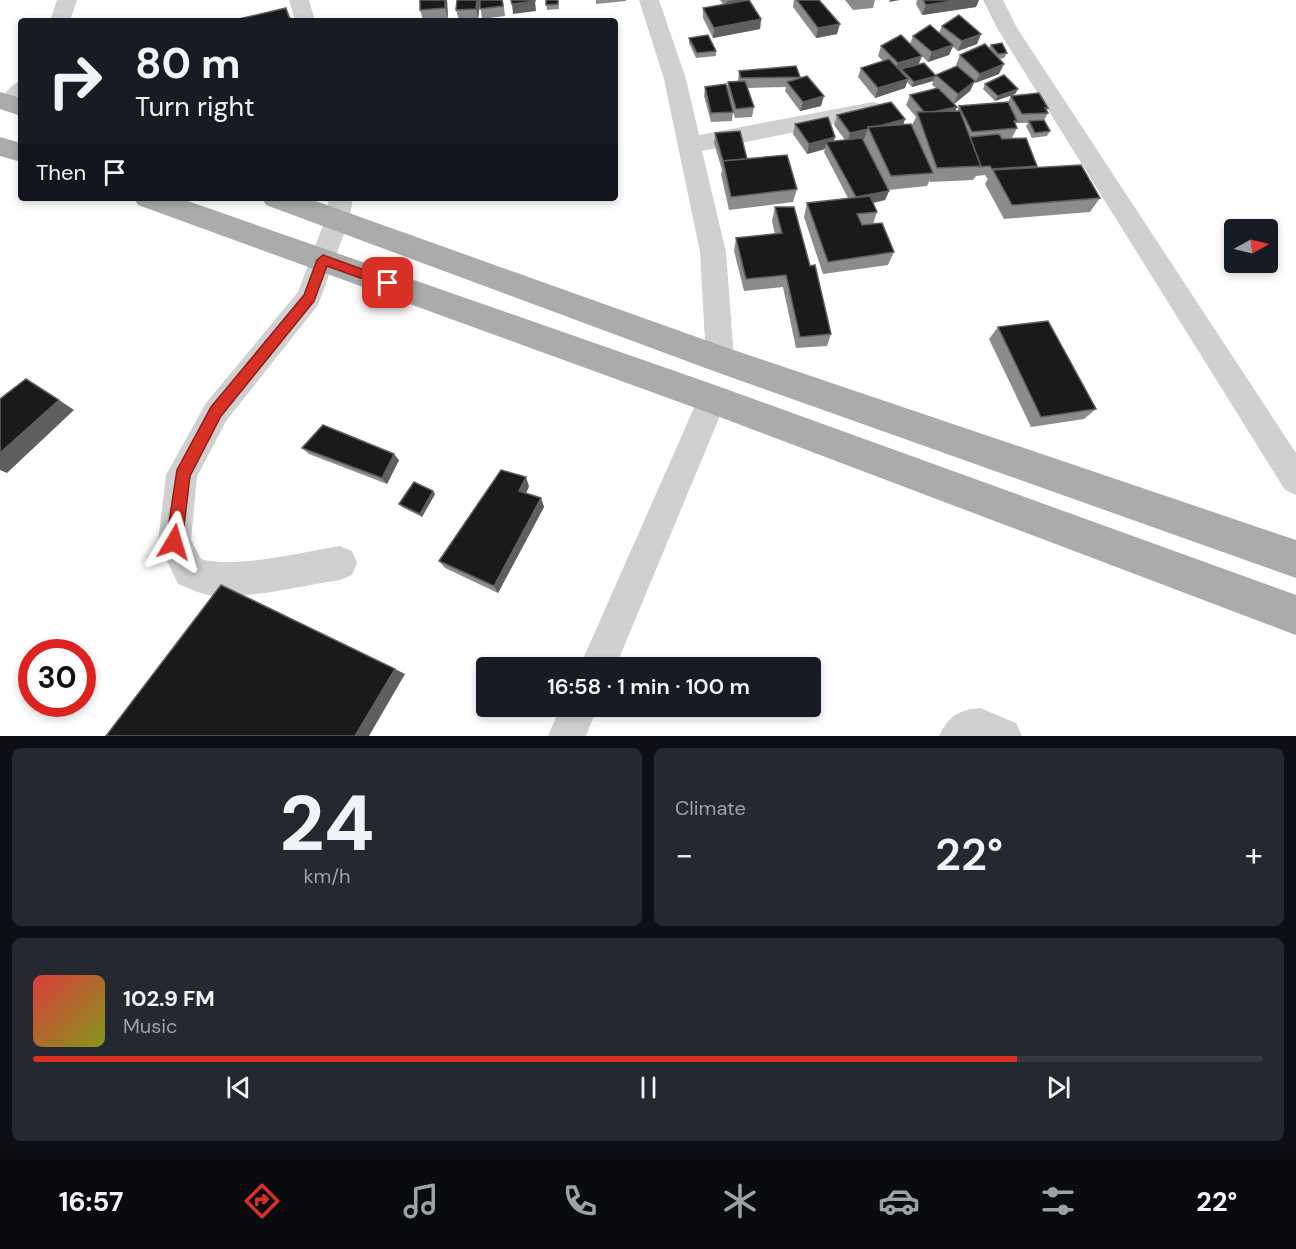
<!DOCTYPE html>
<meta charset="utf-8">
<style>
:root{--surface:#171b24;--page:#242831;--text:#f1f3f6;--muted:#9ea1a6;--line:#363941;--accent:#d93025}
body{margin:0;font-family:"DM Sans",sans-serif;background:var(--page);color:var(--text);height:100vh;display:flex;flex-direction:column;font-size:22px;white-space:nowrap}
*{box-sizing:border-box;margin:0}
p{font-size:20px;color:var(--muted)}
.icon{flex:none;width:33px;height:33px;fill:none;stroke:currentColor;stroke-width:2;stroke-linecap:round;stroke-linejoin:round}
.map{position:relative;height:736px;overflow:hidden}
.details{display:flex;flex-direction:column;gap:12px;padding:12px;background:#0d0f14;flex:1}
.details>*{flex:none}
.guide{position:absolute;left:18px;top:18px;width:600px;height:183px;border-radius:6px;box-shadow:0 3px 9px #0003;background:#171b24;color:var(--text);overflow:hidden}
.needle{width:39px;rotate:82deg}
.fabs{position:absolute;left:1224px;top:219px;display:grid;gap:12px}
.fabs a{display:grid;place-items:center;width:54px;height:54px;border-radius:6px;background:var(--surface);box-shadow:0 3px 9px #0003;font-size:30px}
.speed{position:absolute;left:18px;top:639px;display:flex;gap:12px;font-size:30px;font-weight:700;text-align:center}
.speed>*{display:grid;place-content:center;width:78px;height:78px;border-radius:50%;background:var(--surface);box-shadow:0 3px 9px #0003;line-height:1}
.speed .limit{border:9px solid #d22;background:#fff;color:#111}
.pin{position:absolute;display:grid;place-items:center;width:51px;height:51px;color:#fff;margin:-26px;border-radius:12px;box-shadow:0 3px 9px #0006}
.me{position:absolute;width:66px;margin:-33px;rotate:7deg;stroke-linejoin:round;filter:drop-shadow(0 0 4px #0008)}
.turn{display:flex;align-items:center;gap:21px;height:126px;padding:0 18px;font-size:27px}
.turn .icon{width:78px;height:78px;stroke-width:2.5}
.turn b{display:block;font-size:42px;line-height:51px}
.then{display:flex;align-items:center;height:57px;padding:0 18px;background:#0003;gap:12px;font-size:22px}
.big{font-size:45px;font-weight:600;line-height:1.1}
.details .card{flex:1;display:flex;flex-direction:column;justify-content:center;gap:9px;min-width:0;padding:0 21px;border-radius:9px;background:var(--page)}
.details .dial{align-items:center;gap:0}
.dial b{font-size:78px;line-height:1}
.song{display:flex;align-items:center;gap:18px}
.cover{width:72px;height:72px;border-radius:9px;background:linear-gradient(135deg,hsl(0 70% 55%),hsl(70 70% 35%))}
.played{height:6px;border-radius:3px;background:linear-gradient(90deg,var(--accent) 80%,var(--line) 80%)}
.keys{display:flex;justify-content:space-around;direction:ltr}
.heat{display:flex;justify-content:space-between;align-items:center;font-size:33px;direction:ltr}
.details .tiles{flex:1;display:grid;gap:12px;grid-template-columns:1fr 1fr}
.card:last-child{grid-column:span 2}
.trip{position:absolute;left:476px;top:657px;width:345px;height:60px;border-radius:6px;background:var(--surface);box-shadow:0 3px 9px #0003;font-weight:600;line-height:60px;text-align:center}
.dock{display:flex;height:96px;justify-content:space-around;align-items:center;background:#090b0e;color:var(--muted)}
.dock .icon{width:42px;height:42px}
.dock .on{color:var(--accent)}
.dock b{font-size:27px;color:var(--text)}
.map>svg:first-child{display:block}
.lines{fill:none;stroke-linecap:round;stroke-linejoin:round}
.minor{fill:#d0d0d0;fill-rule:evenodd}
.major{fill:#ababab;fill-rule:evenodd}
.wall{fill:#8c8c8c}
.shaded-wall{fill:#5f5f5f}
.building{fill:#1a1a1a;stroke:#5f5f5f;stroke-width:1.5}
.route{fill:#d93025;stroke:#8d1f18;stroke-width:1.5}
</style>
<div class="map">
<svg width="1296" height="736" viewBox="0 0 1296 736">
<rect width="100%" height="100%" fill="#fff"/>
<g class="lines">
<g class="minor">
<polygon points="57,0 77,0 70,21 50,21"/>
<polygon points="289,0 309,0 315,21 295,21"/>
<polygon points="639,0 659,0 686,79 699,135 873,102 881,104 884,109 881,114 873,116 702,151 726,252 734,359 730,368 720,371 710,368 706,359 700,252 664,79"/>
<polygon points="983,0 1003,0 1017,28 1296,453 1296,495 1285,490 997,28"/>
<path d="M21,81C21,97 24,114 2,108L0,101C6,92 11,84 21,81Z"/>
<path d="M329,198H353L349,220L318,305L226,421L197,477L191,540L201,559C235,569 303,552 340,546L352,551L357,563L352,575L340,580C299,586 255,598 214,596C202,595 189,588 178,584L158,542L166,475L206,403L298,292L325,220Z"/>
<polygon points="712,386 722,390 727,399 615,668 579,668 702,390"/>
<polygon points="561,706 598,706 586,736 548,736"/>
<path d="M980,708L1016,723L1022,736H939C948,716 959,710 980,708Z"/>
</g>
<g class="major">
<polygon points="0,92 21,98 21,116 0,109"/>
<polygon points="0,137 21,143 21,162 0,156"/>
<polygon points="134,198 179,198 712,384 1296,595 1296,635 701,410 138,205"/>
<polygon points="262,198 307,198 722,346 1296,540 1296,578 708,369 266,205"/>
</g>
</g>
<g class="wall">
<polygon points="447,0 448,18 423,20 420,10"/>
<polygon points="457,0 503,0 505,16 482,19 480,1 478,19 459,20 456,10"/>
<polygon points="546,0 558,0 559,9 547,10"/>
<polygon points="596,0 626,0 626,1 596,4"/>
<polygon points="720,0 750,0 750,2 761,19 760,29 713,38 703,18 703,8 723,4"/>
<polygon points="794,0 819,0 837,34 816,38 793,7"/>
<polygon points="845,0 875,0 873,8 853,10"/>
<polygon points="917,0 979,0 976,7 922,15 916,4"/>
<polygon points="942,26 981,34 977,44 958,51 953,47 949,55 928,62 922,56 918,64 936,75 957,66 956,65 960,55 989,48 991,45 1007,53 1004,58 999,59 999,74 975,83 974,82 970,91 954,104 957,107 955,112 957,112 959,106 1008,102 1011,96 1048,108 1047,111 1048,113 1044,120 1050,131 1047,136 1032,138 1026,126 1028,123 1016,123 1016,122 1015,124 1017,128 1012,138 1002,139 1037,166 1036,168 1100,198 1090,212 1004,219 985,184 988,178 987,178 985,175 976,176 973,180 930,182 930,180 927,186 888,190 889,191 885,200 873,203 877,212 873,224 894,252 888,265 823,274 804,217 807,203 848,198 824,152 825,149 807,154 793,134 795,124 835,137 834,141 845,140 834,125 837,115 905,119 903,124 912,125 916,117 906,105 910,95 936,88 932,85 933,81 912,87 907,82 905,88 875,98 858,77 861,68 883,61 878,56 881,46 910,44 913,36 939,33"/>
<polygon points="689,38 716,51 716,56 696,58 689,43"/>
<polygon points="739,71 800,77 821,106 800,111 785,91 786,87 747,88 754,107 752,117 735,118 733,112 732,121 711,122 704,96 705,87 727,88 728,82 738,81"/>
<polygon points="985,84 1018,89 1015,94 995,101 983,89"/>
<polygon points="715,133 747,159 797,189 793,202 729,210 721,174 722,170 714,143"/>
<polygon points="775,207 810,266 831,334 827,346 796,348 783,287 744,291 734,251 736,238 775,234 772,221"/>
<polygon points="998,327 1096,409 1084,419 1031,427 989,339"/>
<polygon points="302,448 399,460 387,484 309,454"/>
<polygon points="529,486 526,494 541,498 544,507 498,593 445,568 439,561"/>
<polygon points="435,494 422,517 402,507 399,504"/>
</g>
<g class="shaded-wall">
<polygon points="445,0 447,0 448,18 445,8"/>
<polygon points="477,0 480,0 478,19 476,9"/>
<polygon points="735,0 750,0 749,7 726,11 727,1"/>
<polygon points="890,0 900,0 889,2"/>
<polygon points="960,0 979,0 976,7 922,15 926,5"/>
<polygon points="535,1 536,11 513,14 512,4"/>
<polygon points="286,8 292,21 290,21"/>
<polygon points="761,19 760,29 713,38 714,28"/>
<polygon points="840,24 837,34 816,38 818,28"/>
<polygon points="981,34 977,44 958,51 962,41"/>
<polygon points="953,45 949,55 928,62 932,52"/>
<polygon points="922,56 918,66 901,69 901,71 894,73 898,63"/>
<polygon points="1004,64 999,74 975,83 980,74"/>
<polygon points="935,76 933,81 912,87 914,82"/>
<polygon points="908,79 905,88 875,98 878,88"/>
<polygon points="975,81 970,91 954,104 958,94"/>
<polygon points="1018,89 1015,94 995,101 998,96"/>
<polygon points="824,96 821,106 800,111 803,102"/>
<polygon points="957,107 953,116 925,114"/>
<polygon points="905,119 902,129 869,129"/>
<polygon points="868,129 864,139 847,143 850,133"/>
<polygon points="835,137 832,147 826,142 825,149 807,154 809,144"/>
<polygon points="889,191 885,200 853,207 856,197"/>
<polygon points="59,400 74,410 7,473 0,470 0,453"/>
<polygon points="394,454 399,460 387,484 382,478"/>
<polygon points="526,477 529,486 523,500 519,491"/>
<polygon points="433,491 435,494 422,517 420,514"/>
<polygon points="541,498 544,507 498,593 494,586"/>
<polygon points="395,669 405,674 369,736 355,736"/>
</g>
<g class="building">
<polygon points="420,0 445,0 445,8 420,10"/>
<polygon points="457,0 477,0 476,9 456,10"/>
<polygon points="480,0 502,0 503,6 480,9"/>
<polygon points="511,0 535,0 535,1 512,4"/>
<polygon points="546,0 558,0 558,4 546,5"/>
<polygon points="749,0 761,19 714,28 703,8"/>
<polygon points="797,0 819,0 840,24 818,28"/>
<polygon points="923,0 960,0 926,5"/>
<polygon points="286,8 290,21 230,21"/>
<polygon points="959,15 981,34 962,41 942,26"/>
<polygon points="930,25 953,45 932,52 913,36"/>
<polygon points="708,35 716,51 697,53 689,38"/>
<polygon points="901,35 922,56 898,63 881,46"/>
<polygon points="1002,43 1007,53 998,54 991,45"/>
<polygon points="985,44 1004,64 980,74 960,55"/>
<polygon points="889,59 908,79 878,88 861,68"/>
<polygon points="924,63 936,76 914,82 901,69"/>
<polygon points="796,66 800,77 741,78 739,71"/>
<polygon points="957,66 975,81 958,94 936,75"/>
<polygon points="1004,75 1018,89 998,96 985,84"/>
<polygon points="807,76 824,96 803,102 787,82"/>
<polygon points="745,81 754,107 736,109 728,82"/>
<polygon points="726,84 733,112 711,113 705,87"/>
<polygon points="938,88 957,107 932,112 924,112 910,95"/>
<polygon points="1039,93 1048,108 1045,108 1048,113 1022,114 1011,96"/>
<polygon points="891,102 905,119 879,126 868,127 868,129 850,133 837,115"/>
<polygon points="1008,102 1017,121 1014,121 1017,128 972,132 959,106"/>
<polygon points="960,111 981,166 937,168 917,112"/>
<polygon points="828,117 835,137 809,144 795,124"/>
<polygon points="1044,120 1050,131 1035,133 1029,121"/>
<polygon points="911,124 933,173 891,176 868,127"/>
<polygon points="740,131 747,159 723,161 715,133"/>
<polygon points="999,134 1002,139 1026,138 1037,166 992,169 990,166 977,167 981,166 970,137"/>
<polygon points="862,138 889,191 856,197 826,142"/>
<polygon points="787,155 797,189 731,197 723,161"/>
<polygon points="1081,165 1100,198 1012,205 993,170"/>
<polygon points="870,196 877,212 857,214 862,225 882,223 894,252 828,262 807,203"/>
<polygon points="775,207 794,207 810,266 815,265 831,334 800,337 786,275 746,279 736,238 782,233"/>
<polygon points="1048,321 1096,409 1041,417 998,327"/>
<polygon points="26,379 59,400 0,453 0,399"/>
<polygon points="323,425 394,454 382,478 302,448"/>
<polygon points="501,470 526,477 519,491 541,498 494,586 439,561"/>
<polygon points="414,482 433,491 420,514 399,504"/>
<polygon points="221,585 395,669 355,736 106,736"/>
</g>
<polygon class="route" points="323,255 392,280 394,283 388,288 327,266 314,301 221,416 190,476 182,542 180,548 174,550 169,548 166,542 177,470 211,407 304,295 317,260"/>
</svg>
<div class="fabs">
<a><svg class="needle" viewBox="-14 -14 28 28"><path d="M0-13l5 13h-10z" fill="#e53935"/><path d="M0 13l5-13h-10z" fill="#9ea1a6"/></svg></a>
</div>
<div class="speed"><div class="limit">30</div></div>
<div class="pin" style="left:388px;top:283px;background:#d93025"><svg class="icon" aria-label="arrive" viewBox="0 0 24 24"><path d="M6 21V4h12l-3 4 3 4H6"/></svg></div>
<svg class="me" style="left:174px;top:542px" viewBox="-20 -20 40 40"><path d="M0-17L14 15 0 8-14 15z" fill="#d93025" stroke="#fff" stroke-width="4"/></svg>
<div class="trip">16:58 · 1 min · 100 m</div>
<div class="guide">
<div class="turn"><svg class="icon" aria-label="right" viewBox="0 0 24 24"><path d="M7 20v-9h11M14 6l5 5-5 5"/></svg><div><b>80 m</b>Turn right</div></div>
<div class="then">Then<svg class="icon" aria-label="arrive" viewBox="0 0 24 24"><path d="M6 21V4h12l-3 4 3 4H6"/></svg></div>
</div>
</div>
<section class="details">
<div class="tiles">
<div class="card dial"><b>24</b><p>km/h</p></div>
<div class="card"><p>Climate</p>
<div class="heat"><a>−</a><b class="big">22°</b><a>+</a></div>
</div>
<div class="card">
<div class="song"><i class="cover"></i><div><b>102.9 FM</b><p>Music</p></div></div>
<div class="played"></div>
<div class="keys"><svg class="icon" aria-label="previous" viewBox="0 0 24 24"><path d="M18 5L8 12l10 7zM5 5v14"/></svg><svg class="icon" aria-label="pause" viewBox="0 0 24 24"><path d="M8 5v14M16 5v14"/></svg><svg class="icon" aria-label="next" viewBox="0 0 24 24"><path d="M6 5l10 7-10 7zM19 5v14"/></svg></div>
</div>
</div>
</section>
<nav class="dock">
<b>16:57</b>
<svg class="icon on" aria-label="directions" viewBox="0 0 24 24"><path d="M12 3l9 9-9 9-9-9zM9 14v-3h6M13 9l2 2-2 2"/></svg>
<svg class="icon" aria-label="music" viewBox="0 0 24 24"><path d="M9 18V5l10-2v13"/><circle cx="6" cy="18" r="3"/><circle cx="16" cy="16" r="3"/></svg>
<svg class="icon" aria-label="phone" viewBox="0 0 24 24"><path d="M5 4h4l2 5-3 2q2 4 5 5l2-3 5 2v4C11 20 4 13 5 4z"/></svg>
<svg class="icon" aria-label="climate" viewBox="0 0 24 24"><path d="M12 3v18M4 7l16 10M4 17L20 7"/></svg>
<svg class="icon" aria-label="car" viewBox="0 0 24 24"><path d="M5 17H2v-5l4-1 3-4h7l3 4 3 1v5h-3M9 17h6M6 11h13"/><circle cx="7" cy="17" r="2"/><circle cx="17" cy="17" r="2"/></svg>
<svg class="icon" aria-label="filters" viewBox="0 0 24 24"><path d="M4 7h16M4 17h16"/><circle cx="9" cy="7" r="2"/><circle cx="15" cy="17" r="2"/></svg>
<b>22°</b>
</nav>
